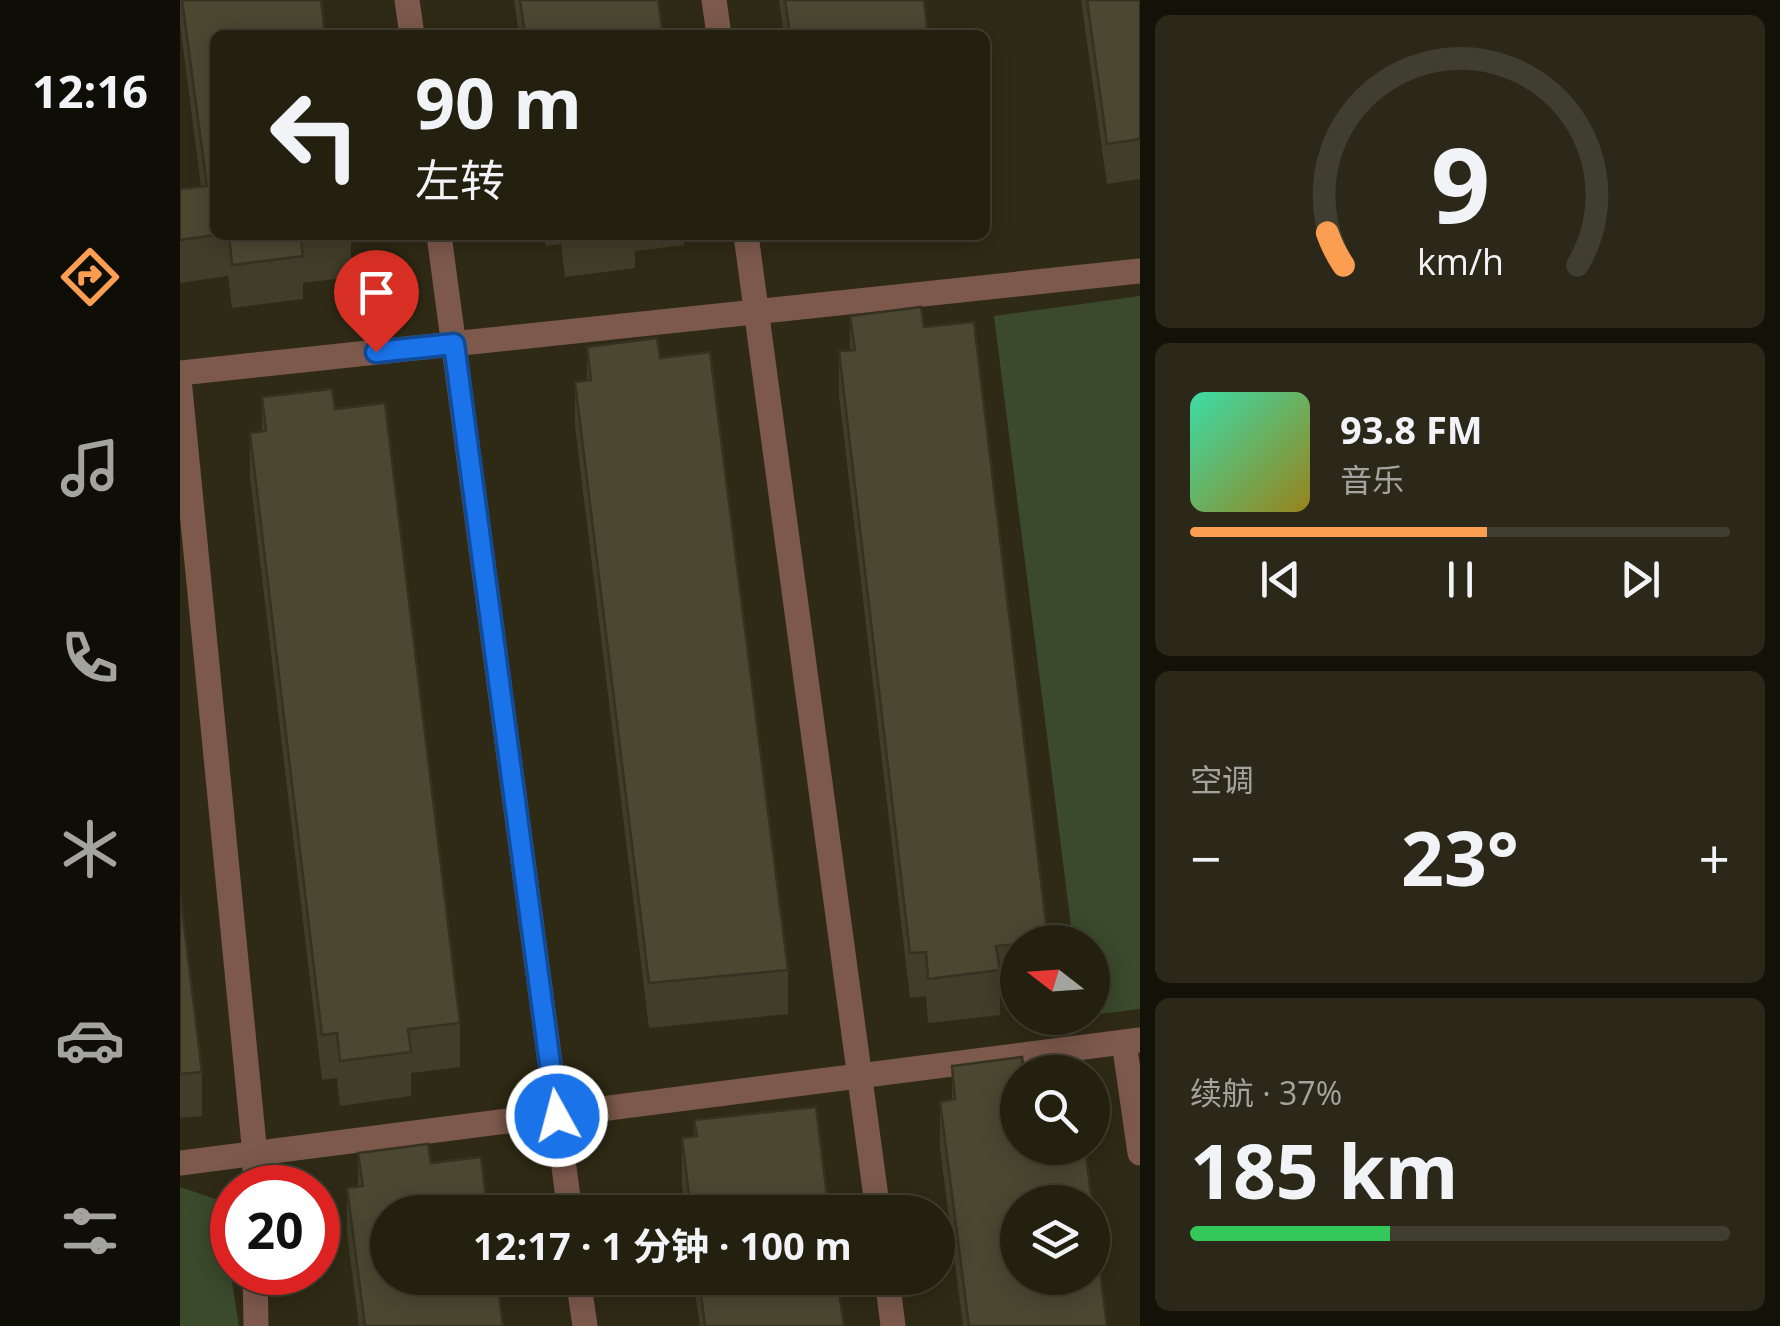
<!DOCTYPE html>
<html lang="zh">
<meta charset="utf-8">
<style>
:root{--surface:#232010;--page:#2b2819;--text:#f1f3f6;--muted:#a3a39f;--line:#403e30;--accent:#fb9e51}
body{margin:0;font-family:"Open Sans","Noto Sans SC",sans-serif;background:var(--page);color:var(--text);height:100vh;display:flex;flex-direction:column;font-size:38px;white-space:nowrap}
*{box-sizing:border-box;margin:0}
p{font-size:32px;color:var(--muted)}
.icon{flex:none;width:55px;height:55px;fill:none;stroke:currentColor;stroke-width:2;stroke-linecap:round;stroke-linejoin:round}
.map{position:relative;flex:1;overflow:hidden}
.sheet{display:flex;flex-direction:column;gap:15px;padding:15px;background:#131209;width:640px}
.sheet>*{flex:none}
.top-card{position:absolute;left:30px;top:30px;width:780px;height:210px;border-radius:15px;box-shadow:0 5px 25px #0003,0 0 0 2px var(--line);background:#232010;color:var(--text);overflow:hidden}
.needle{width:65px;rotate:287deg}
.fabs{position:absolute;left:820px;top:925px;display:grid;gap:20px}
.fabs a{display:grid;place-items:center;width:110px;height:110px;border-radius:50%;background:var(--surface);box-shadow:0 5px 25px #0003,0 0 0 2px var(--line);font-size:50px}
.speed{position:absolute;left:30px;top:1165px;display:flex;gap:20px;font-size:50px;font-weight:700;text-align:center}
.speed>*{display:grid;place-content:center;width:130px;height:130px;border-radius:50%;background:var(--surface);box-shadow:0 5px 25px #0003,0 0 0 2px var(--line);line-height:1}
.speed .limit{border:15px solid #d22;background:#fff;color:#111}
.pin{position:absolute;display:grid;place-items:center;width:85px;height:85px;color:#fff;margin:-102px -42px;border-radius:50% 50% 50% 0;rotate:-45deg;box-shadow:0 0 10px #0007}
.pin .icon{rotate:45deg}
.me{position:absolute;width:110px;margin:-55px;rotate:353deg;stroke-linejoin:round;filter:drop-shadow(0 0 8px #0008)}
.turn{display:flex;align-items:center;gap:35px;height:210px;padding:0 40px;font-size:45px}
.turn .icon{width:130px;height:130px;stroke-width:2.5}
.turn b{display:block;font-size:70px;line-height:85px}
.big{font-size:75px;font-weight:700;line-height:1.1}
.sheet .tile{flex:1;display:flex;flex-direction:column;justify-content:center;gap:15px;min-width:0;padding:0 35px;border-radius:15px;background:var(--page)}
.sheet .dial{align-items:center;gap:0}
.dial svg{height:260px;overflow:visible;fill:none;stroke:var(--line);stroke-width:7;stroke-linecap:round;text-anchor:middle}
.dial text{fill:var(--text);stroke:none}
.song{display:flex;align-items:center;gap:30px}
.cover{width:120px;height:120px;border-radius:15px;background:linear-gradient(135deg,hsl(160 70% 55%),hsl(50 70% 35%))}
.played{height:10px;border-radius:5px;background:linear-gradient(90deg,var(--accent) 55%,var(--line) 55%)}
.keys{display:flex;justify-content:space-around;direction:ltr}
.heat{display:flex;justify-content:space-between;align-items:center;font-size:55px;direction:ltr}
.charge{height:15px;border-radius:8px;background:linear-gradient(90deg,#34c759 37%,var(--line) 0)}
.trip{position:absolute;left:190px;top:1195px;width:585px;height:100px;border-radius:50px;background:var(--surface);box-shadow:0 5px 25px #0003,0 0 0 2px var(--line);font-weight:700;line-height:100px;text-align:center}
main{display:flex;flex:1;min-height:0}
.dock{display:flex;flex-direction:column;width:180px;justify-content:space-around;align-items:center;background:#0e0d06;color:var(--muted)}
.dock .icon{width:70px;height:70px}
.dock .current{color:var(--accent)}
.dock b{font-size:45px;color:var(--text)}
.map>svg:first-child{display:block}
.green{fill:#3a4a2b}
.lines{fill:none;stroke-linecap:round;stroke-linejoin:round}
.service{stroke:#7c594b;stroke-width:25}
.minor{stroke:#7c594b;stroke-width:25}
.wall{fill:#413d2a}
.building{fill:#4c4731;stroke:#353222;stroke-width:2.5}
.route-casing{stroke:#114b97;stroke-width:25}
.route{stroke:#1a73e8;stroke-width:18}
</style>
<main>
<nav class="dock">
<b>12:16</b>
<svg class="icon current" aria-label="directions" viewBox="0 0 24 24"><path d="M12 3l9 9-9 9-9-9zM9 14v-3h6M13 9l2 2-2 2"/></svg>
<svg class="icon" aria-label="music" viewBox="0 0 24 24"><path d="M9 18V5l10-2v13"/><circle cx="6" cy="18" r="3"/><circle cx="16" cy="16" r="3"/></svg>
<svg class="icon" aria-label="phone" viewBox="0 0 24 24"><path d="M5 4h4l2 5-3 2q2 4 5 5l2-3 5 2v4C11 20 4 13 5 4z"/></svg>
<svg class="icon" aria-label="climate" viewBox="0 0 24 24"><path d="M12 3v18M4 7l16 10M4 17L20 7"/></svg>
<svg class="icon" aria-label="car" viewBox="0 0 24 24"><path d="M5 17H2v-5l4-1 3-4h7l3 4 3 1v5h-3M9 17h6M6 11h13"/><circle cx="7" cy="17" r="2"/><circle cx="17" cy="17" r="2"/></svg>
<svg class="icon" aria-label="filters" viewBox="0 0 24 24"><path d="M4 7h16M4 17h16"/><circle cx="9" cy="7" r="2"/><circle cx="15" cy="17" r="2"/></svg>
</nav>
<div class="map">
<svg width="960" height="1326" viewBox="0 0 960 1326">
<rect width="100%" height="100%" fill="#2f2a15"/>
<g class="green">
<polygon points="960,296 960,1009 913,1015 912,942 893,942 814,316"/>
<polygon points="0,1187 39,1200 59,1326 0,1326"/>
</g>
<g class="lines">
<g class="service">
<polyline points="227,0 232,35"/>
<polyline points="534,0 539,35"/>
<polyline points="259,235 390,1212"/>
<polyline points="566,235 698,1212"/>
<polyline points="0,373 960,271"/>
<polyline points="0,389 75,1155"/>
<polyline points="944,1042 960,1153"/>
<polyline points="0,1163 960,1040"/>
<polyline points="398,1278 405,1326"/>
<polyline points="707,1278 713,1326"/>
</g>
<g class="minor">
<polyline points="75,1155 75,1188"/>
<polyline points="75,1272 76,1326"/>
</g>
</g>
<g class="wall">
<polygon points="0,0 141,0 35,235 171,235 171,277 123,283 123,299 52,308 48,276 0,283 0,189 21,187 0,24"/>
<polygon points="334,0 478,0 483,35 339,35"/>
<polygon points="599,0 744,0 748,35 604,35"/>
<polygon points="901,0 960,0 960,179 927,184"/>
<polygon points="364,235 504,235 504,245 455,251 455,268 385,277 381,244 366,246"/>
<polygon points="670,316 744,327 847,760 868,942 838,942 838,988 820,991 820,1015 748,1023 746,996 730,998 659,395 659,351 670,350"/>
<polygon points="407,347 480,358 608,970 608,1014 469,1028 395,426 395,382 407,380"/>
<polygon points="82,397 155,409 280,1023 280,1067 231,1073 231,1096 160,1106 157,1078 142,1080 70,477 70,433 82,431"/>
<polygon points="0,892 22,1072 22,1116 0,1118"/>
<polygon points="772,1066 838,1072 927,1326 783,1326 760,1148 760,1102 772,1100"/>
<polygon points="514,1120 649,1212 505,1212 502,1185 502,1138 514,1136"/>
<polygon points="178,1153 251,1163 323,1326 179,1326 167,1234 167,1188 178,1187"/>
<polygon points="513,1278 657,1278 664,1326 520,1326"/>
</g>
<g class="building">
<polygon points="2,0 141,0 145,35 35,35 35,235 0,240 0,189 27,186"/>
<polygon points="340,0 478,0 483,35 345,35"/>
<polygon points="605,0 744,0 748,35 610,35"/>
<polygon points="907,0 960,0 960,139 927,144"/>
<polygon points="49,235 160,235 121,240 123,256 52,265"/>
<polygon points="741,307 744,327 794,322 868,940 838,942 838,944 816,946 820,970 748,979 746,952 730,953 659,351 675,350 670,316"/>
<polygon points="477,338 480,358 530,352 608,970 469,983 395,382 411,380 407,347"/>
<polygon points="152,389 155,409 205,403 280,1023 228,1029 231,1052 160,1061 157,1033 142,1035 70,433 86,431 82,397"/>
<polygon points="0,892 22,1072 0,1074"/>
<polygon points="842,1057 844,1072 838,1072 838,1148 905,1148 912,1202 838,1202 838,1278 912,1278 912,1208 927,1326 789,1326 760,1102 775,1099 772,1066"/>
<polygon points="636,1107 649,1212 511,1212 502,1138 517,1136 514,1120"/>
<polygon points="248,1144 251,1163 301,1157 308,1212 208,1212 208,1278 317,1278 323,1326 185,1326 167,1188 183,1186 178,1153"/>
<polygon points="519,1278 657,1278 664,1326 525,1326"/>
</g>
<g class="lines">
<defs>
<polyline id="route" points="196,352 274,344 377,1116"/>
</defs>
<use href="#route" class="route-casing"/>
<use href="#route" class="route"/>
</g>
</svg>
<div class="fabs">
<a><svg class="needle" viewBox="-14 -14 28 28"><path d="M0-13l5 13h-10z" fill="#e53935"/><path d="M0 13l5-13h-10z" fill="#a3a39f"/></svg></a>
<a><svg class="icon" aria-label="search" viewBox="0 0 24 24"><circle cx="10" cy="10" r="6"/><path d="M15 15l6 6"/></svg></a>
<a><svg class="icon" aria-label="layers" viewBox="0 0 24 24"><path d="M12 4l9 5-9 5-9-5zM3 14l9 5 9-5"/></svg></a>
</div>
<div class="speed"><div class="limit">20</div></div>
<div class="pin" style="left:196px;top:352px;background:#d93025"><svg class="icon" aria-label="arrive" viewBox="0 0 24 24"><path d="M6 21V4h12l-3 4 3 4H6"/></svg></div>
<svg class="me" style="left:377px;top:1116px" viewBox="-20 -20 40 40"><circle r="17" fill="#1a73e8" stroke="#fff" stroke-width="3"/><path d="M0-11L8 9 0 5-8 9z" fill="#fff"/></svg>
<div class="trip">12:17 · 1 分钟 · 100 m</div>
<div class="top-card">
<div class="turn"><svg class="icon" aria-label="left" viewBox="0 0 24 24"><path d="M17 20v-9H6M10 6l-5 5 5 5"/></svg><div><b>90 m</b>左转</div></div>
</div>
</div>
<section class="sheet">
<div class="tile dial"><svg viewBox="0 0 100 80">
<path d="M14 69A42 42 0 1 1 86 69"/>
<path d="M14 69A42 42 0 0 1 9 59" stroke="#fb9e51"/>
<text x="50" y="56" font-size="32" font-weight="700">9</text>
<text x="50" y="72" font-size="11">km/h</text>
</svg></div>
<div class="tile">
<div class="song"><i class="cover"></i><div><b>93.8 FM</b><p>音乐</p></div></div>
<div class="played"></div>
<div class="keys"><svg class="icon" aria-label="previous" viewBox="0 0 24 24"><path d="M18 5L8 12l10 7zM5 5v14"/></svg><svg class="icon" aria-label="pause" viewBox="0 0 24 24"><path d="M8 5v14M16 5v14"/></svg><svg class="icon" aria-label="next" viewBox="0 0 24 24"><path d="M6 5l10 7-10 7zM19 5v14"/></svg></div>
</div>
<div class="tile"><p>空调</p>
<div class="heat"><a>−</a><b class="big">23°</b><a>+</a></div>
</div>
<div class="tile"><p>续航 · 37%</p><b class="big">185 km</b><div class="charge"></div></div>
</section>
</main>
